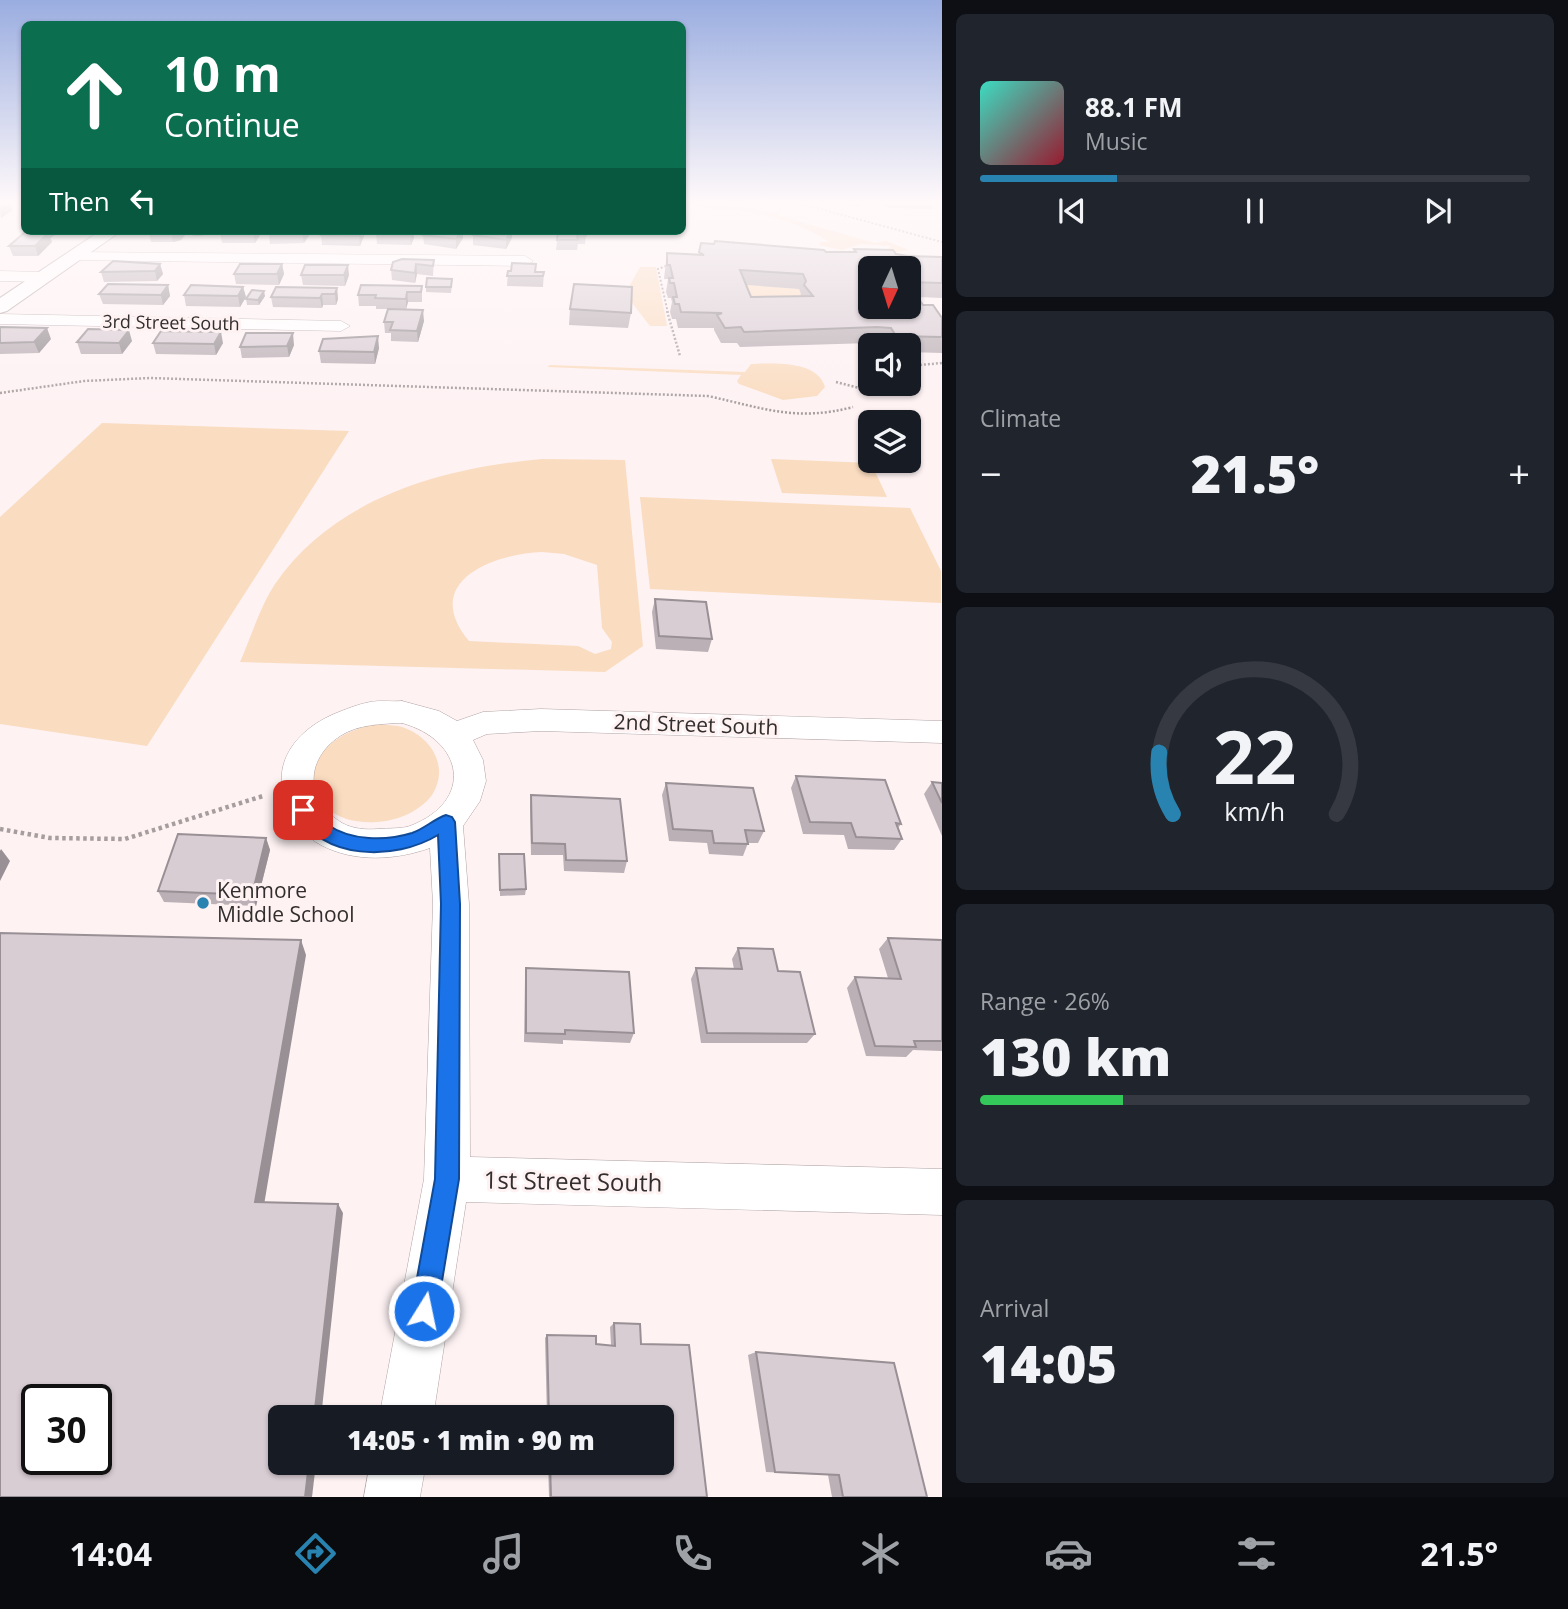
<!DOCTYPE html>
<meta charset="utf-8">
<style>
:root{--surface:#171b24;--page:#20242c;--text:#f1f3f6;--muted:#9ea1a6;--line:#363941;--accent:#2983b1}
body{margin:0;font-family:"Open Sans",sans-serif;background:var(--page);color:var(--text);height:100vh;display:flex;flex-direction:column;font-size:26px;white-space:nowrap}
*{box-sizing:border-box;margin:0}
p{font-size:23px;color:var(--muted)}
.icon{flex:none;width:38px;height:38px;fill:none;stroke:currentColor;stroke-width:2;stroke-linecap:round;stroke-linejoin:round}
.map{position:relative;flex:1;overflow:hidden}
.details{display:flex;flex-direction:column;gap:14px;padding:14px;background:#0d0f14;width:626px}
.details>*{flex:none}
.hud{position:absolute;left:21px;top:21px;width:665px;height:214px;border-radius:10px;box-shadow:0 2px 5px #0004;background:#0b6e4f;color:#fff;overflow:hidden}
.needle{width:46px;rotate:184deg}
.buttons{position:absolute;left:858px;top:256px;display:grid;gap:14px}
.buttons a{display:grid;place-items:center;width:63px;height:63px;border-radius:10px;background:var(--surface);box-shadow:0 2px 5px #0004;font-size:35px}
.speed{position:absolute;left:21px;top:1384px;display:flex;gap:14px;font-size:35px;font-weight:700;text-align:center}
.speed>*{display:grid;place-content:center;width:91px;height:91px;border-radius:50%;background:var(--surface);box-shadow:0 2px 5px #0004;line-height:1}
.speed .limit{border:4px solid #111;border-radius:10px;background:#fff;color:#111}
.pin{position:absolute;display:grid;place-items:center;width:60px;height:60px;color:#fff;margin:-30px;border-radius:14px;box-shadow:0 4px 10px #0006}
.me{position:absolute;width:77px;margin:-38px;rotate:10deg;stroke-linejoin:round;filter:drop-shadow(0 0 5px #0008)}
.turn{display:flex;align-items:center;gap:24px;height:147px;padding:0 28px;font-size:32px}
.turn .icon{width:91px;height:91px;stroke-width:2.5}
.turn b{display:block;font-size:49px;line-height:60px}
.then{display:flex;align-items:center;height:66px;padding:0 28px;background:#0003;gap:14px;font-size:26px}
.big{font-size:52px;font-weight:800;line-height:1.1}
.details .widget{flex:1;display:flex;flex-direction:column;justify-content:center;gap:10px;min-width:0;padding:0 24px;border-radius:10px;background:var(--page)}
.details .dial{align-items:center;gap:0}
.dial svg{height:182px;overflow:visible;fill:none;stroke:var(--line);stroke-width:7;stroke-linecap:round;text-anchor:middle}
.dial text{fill:var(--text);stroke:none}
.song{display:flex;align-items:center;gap:21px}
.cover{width:84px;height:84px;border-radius:10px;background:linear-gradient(135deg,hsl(170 70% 55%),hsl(350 70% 35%))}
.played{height:7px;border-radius:4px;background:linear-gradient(90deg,var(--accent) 25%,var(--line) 25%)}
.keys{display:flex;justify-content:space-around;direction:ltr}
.heat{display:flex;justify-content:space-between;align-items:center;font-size:38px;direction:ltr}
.charge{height:10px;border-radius:5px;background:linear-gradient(90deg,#34c759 26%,var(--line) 0)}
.trip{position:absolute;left:268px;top:1405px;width:406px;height:70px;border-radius:10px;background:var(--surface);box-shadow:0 2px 5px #0004;font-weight:800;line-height:70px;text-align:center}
.tabs{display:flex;height:112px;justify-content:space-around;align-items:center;background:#090b0e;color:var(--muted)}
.tabs .icon{width:49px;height:49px}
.tabs .current{color:var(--accent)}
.tabs b{font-size:32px;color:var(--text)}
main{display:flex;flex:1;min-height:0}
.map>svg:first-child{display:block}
.green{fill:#fadcc0;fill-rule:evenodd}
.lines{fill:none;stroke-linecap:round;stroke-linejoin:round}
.street-casing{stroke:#b0a2a4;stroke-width:1}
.secondary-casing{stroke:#b0a2a4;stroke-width:2}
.path-far2{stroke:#a69d9e;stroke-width:2;stroke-dasharray:2 2;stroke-linecap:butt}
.path-far1{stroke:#a69d9e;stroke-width:2.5;stroke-dasharray:2 2;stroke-linecap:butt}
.path{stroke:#a69d9e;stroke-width:4.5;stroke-dasharray:3.5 3.5;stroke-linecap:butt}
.street{fill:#fff;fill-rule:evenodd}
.secondary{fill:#fff;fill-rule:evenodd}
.wall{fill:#bbb0b6;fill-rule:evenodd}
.shaded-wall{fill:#989094}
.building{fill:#d9cdd4;stroke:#989094;stroke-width:2;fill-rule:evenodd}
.route{fill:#1a73e8;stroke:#114b97;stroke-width:2}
.poi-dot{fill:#2983b1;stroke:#fef2f3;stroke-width:2.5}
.labels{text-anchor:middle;stroke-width:6;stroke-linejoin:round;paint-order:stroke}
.far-street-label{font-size:18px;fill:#332e2e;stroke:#fef2f3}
.street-label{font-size:21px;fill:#332e2e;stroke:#fef2f3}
.poi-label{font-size:21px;fill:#332e2e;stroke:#fef2f3;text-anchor:start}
.near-street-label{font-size:24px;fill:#332e2e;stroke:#fef2f3}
</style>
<main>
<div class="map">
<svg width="942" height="1497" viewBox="0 0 942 1497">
<rect width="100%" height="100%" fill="#fef2f3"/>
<g class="green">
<path d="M695,204L739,206L770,213L782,212L777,215L875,243L886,241L909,250L896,252L885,251L891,246L861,244L842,250L819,245L821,242H830C806,227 771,213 743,211C723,210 714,212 695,204Z"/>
<polygon points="640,267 656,267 667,326 650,326 625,294"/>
<polygon points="737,284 799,289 802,296 747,312"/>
<path d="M751,364C773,363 818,360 825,387L817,396L783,400L739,384L737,381L741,375L547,367L550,365L745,372Z"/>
<polygon points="102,423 349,431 147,746 0,724 0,517"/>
<path d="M542,459L625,460L643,646L605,672L240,662C251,637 260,607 275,584C335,497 443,468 542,459ZM542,552L564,554L597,565L602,628L612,642L611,649L595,654L578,646L469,641C420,582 492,554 542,552Z"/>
<polygon points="771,459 871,463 887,497 782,493"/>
<polygon points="640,497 910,508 941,571 941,603 650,589"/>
<path d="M377,724C384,725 392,725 398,726C429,733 451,766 432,795C422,809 403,818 386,821C300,834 282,741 377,724Z"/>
</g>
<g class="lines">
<defs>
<g id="street">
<polygon points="74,252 525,256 533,261 525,266 69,260 66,257 69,254"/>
<polygon points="0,271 44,272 52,277 44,282 0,281"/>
<polygon points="0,314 341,321 350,326 341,331 0,324"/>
<path d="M402,701L439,711L457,721L483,712L541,709L942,721V743L541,731L487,734L473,740L483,760L486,781L480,801L463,826L469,904L470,1157L942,1169V1215L466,1202L433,1418H379L424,1179L433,904L430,848C396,860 355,863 321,845C306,837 297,825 290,810C266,765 297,728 339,712C349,708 359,704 370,702C380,700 391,702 402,701ZM402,723C464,740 475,801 410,826C401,829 389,828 378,829C366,830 353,829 342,823C305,801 304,760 340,736C359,724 381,724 402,723Z"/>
<polygon points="370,1463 426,1463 420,1497 364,1497"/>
</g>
<polygon id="secondary" points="100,231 121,231 7,311 0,313 0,298"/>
</defs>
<use href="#street" class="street-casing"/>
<use href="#secondary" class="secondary-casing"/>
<g class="path-far2">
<polyline points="802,204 942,242"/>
<polyline points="668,313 658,269 671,264"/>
</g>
<g class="path-far1">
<polyline points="667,311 680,356"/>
<polyline points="908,366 942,363"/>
<polyline points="836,382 863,389"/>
<path d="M0,393L84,381L150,378L708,396C763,408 796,422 853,407"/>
</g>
<polyline class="path" points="0,829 50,838 125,839 263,796"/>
<use href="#street" class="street"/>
<use href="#secondary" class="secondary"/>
</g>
<g class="wall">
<polygon points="844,204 860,204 858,206"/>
<polygon points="884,204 934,204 932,209 888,208"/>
<polygon points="35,231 53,231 55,235 50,238 52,242 38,256 13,256 9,246"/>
<polygon points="150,231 184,231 185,235 181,240 173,242 151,242 149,232"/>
<polygon points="192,231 207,231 203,236 193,236"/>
<polygon points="259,231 260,235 255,243 222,243 220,233"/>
<polygon points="270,231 312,231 304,243 270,244 269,234"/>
<polygon points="366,231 360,246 322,245 321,235"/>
<polygon points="378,231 414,231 414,238 411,245 377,244 376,234"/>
<polygon points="426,231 463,231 463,238 456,249 424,244 423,235"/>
<polygon points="476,231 512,231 512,238 506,249 473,245 473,235"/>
<polygon points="558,231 586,235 585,244 578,244 577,250 556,250"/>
<path d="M701,243L826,252H853L854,249L907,256L942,257V298L918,297L923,305L942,318V353L908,352V345H886L885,343H871L740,347L737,343H721L714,330V328H678L676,319H672L670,312L672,302L671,298H668L666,292L668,279H664L667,253L699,254ZM908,268V306H870ZM747,285L799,289L801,294L800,296L751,297Z"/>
<polygon points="434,260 433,276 417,274 415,283 392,280 391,270"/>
<polygon points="160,264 163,274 157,281 104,282 101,272"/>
<polygon points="282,264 284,274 279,285 236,284 234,274"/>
<polygon points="508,271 544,272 543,287 507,286"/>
<polygon points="301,275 349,275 345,286 303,285"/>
<polygon points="452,284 451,293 426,292 426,287"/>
<polygon points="168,285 170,296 163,305 103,304 99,294"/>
<polygon points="422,286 422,302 408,302 406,309 424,321 418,342 391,341 391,333 385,333 384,322 388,309 376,309 376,306 359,306 358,295"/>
<polygon points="243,287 246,297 240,307 186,306 184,295"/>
<polygon points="337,288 338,299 336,305 323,305 322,308 273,307 271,297"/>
<polygon points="265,296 259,305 247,305 246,299"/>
<polygon points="570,309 631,313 628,328 569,325"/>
<polygon points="0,327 51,339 39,353 0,354"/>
<polygon points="132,341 122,354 81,354 77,342"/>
<polygon points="153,343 223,343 216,355 156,354"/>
<polygon points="294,345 289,357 242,358 240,347"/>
<polygon points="379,348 375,364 321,363 319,351"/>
<polygon points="655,599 712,639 708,652 656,649 652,612"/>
<polygon points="796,776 901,824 898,828 902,839 894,850 848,849 844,835 803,834 791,788"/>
<polygon points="932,782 942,783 942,836 924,794"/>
<polygon points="666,783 764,831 758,843 748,843 743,856 709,854 707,843 669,841 662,795"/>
<polygon points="531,795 627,861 624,873 564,871 563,855 531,855 530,807"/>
<polygon points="266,838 270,850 256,906 164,902 158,891"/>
<polygon points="499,860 526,889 525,895 500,896"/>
<polygon points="888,938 942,940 942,1051 913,1050 906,1057 866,1056 847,988 855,977 888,978 879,949"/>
<polygon points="738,948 778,971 815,1034 807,1043 701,1043 691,979 696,968 734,969 732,959"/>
<polygon points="526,968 634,1033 630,1043 563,1040 563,1044 524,1042 525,978"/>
<polygon points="614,1323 641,1344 707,1497 549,1497 548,1463 662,1463 662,1418 547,1418 545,1338 547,1335 596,1344 611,1345 610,1327"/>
<polygon points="756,1352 927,1497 832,1497 828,1475 766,1472 748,1355"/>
</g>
<g class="shaded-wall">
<polygon points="5,204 10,204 13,210 1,218 0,207"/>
<polygon points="51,231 53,231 55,235 50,238 49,233"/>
<polygon points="176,231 184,231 185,235 181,240 173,242 171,233"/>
<polygon points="255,231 259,231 260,235 255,243 253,233"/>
<polygon points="304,231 312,231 304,243 302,234"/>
<polygon points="361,231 366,231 360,246 359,236"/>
<polygon points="413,231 414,231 414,238 411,245 410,235"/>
<polygon points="461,231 463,231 463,238 456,249 456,239"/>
<polygon points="511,231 512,231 512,238 506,249 506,240"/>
<polygon points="48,233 52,242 38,256 35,246"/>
<polygon points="160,264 163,274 157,281 155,271"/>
<polygon points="282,264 284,274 279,285 277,274"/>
<polygon points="416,264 417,274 415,283 415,273"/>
<polygon points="348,265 349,275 345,286 344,275"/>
<polygon points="168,285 170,296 163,305 161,295"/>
<polygon points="243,287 246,297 240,307 238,296"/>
<polygon points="337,288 338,299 336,305 335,294"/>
<polygon points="264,291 265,296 259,305 258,300"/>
<polygon points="407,292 408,302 406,309 406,299"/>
<polygon points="322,294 323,305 322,308 320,298"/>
<polygon points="423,310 424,321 418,342 417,331"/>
<polygon points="47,328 51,339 39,353 34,342"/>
<polygon points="129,330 132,341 122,354 119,343"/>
<polygon points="221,332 223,343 216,355 214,344"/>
<polygon points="293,333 294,345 289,357 287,346"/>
<polygon points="378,336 379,348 375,364 374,352"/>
<polygon points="266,838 270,850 256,906 252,895"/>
<polygon points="1,849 10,861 0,881 0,851"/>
<polygon points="301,940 306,955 263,1211 255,1202"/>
<polygon points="338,1204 343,1213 321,1418 314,1418"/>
<polygon points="309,1463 316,1463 312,1497 305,1497"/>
</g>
<g class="building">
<polygon points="35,231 51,231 49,233 33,232"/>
<polygon points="150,231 176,231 171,233 149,232"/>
<polygon points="222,231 255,231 253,233 220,233"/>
<polygon points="270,231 304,231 302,234 269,234"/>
<polygon points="323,231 361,231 359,236 321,235"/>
<polygon points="378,231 413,231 410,235 376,234"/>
<polygon points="426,231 461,231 456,239 423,235"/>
<polygon points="476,231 511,231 506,240 473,235"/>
<polygon points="558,231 585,231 586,235 577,234 578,240 557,240"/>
<polygon points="25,232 48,233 35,246 9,246"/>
<path d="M715,241L824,250L826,252H856L854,249L893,250L896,254L907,256L942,257V283L908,282V268H870V306H908V284L923,305H933L942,318V337L896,336L891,328L877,327L744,332L741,327L725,328L717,315L722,313L681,312L679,304H675L673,297H677L674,283H670L669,278H673L670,265H667V253L704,255L699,252L701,243L714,244ZM740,270L803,274L806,281L804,285L813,296L751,297Z"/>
<polygon points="402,259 434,260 433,266 416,264 415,273 391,270 393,262"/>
<polygon points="113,261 160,264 155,271 101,272"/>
<polygon points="512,263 536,264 535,272 544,272 543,276 507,276 508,271 511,271"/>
<polygon points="240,264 282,264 277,274 234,274"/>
<polygon points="305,265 348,265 344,275 301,275"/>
<polygon points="427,278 452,279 451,287 426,287"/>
<polygon points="108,284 168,285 161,295 99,294"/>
<polygon points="574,284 632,287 631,313 570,309"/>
<polygon points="191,285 243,287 238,296 184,295"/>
<polygon points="361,285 422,286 421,292 407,292 406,299 375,298 376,295 358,295"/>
<polygon points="276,287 337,288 335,294 322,294 320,298 271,297"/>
<polygon points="252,290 264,291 258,300 246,299"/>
<polygon points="388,309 423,310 417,331 390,330 393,322 384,322"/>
<polygon points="0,327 47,328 34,342 0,343"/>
<polygon points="88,329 129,330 119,343 77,342"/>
<polygon points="161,331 221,332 214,344 153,343"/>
<polygon points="246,333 293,333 287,346 240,347"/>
<polygon points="378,336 374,352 319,351 323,339"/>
<polygon points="655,599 706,602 712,639 659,636"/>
<polygon points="796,776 885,780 901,824 896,823 902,839 856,837 851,823 810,822"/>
<polygon points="932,782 942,783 942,803"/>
<polygon points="666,783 753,788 764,831 745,830 748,844 714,843 712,831 673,829"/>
<polygon points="531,795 620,799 627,861 566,860 565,844 532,843"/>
<polygon points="178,834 266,838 252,895 158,891"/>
<polygon points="499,854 524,854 526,889 500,890"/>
<path d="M0,933L301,940L255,1202L338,1204L314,1418H280V1463H309L305,1497H0ZM37,1400H96V1460H37Z"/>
<polygon points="888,938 942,940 942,1041 914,1041 916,1047 875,1046 855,977 901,979"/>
<polygon points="738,948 773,949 778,971 800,972 815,1034 707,1033 696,968 742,969"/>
<polygon points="526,968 629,972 634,1033 565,1030 565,1034 526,1033"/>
<polygon points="614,1323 640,1324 641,1344 689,1345 707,1497 551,1497 550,1463 662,1463 662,1418 549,1418 547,1335 596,1336 596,1344 615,1346"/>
<polygon points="756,1352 894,1363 927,1497 843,1497 839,1475 775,1472"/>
</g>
<linearGradient id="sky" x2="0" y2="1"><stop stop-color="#9aade0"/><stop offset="0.49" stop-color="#fff9fa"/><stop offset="1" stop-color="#fff9fa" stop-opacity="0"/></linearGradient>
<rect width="942" height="413" fill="url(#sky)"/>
<path class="route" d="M303,804C314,807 318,818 328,825C351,841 386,841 412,833C424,829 434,819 446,815L452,817L455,822L460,904L459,1179L437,1311L433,1320L424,1324L415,1320L411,1311L435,1179L441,904L438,835C395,861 321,861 295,810L297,806Z"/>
<circle class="poi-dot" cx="203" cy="903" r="7"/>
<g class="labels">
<g class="far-street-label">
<text transform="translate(171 323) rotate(1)" y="6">3rd Street South</text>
</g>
<g class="street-label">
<text transform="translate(696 725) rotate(2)" y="7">2nd Street South</text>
</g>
<g class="poi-label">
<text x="217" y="898">Kenmore<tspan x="217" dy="24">Middle School</tspan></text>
</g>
<g class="near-street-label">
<text transform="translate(573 1182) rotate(1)" y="8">1st Street South</text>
</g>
</g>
</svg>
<div class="buttons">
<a><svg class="needle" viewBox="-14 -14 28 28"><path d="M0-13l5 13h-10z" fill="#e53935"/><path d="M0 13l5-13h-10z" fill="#9ea1a6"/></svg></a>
<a><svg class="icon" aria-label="sound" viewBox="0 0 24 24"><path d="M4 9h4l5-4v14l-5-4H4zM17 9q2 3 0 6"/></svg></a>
<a><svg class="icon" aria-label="layers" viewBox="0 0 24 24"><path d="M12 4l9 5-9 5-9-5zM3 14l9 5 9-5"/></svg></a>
</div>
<div class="speed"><div class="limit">30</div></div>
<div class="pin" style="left:303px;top:810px;background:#d93025"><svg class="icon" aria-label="arrive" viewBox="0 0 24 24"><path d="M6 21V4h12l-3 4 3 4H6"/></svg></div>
<svg class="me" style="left:424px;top:1311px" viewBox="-20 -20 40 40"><circle r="17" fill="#1a73e8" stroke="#fff" stroke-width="3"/><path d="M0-11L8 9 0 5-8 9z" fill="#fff"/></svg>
<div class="trip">14:05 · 1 min · 90 m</div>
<div class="hud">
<div class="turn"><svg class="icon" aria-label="ahead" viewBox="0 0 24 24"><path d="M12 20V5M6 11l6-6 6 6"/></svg><div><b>10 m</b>Continue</div></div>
<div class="then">Then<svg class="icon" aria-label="left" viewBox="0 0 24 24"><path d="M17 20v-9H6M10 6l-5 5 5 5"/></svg></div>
</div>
</div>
<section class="details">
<div class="widget">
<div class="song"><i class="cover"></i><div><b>88.1 FM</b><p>Music</p></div></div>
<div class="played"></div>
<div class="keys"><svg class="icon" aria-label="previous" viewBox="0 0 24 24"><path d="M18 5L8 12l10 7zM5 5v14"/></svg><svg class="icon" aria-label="pause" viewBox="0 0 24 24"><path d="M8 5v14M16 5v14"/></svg><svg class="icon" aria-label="next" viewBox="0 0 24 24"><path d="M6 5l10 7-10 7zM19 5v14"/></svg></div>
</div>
<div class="widget"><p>Climate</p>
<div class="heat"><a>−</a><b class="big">21.5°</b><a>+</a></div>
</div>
<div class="widget dial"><svg viewBox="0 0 100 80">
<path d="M14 69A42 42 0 1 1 86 69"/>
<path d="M14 69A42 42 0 0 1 8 42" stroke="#2983b1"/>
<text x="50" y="56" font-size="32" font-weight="700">22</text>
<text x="50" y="72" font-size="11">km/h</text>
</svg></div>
<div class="widget"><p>Range · 26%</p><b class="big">130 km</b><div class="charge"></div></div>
<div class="widget"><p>Arrival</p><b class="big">14:05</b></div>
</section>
</main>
<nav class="tabs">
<b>14:04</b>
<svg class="icon current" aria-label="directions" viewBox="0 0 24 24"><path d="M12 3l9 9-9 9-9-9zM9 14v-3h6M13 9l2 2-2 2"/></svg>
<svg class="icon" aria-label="music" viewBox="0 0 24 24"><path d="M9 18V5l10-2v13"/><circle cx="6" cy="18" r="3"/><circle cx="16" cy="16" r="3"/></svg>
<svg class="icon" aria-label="phone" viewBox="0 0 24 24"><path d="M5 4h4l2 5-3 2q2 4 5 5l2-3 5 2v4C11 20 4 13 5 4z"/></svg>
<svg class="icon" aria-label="climate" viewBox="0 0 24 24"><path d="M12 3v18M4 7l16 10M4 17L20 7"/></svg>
<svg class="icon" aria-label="car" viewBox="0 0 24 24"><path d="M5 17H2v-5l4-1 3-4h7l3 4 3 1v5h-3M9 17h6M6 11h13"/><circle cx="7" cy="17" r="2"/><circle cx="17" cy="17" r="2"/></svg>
<svg class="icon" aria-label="filters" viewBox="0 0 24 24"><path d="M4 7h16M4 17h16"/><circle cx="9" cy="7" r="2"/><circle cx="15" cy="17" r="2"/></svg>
<b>21.5°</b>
</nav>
